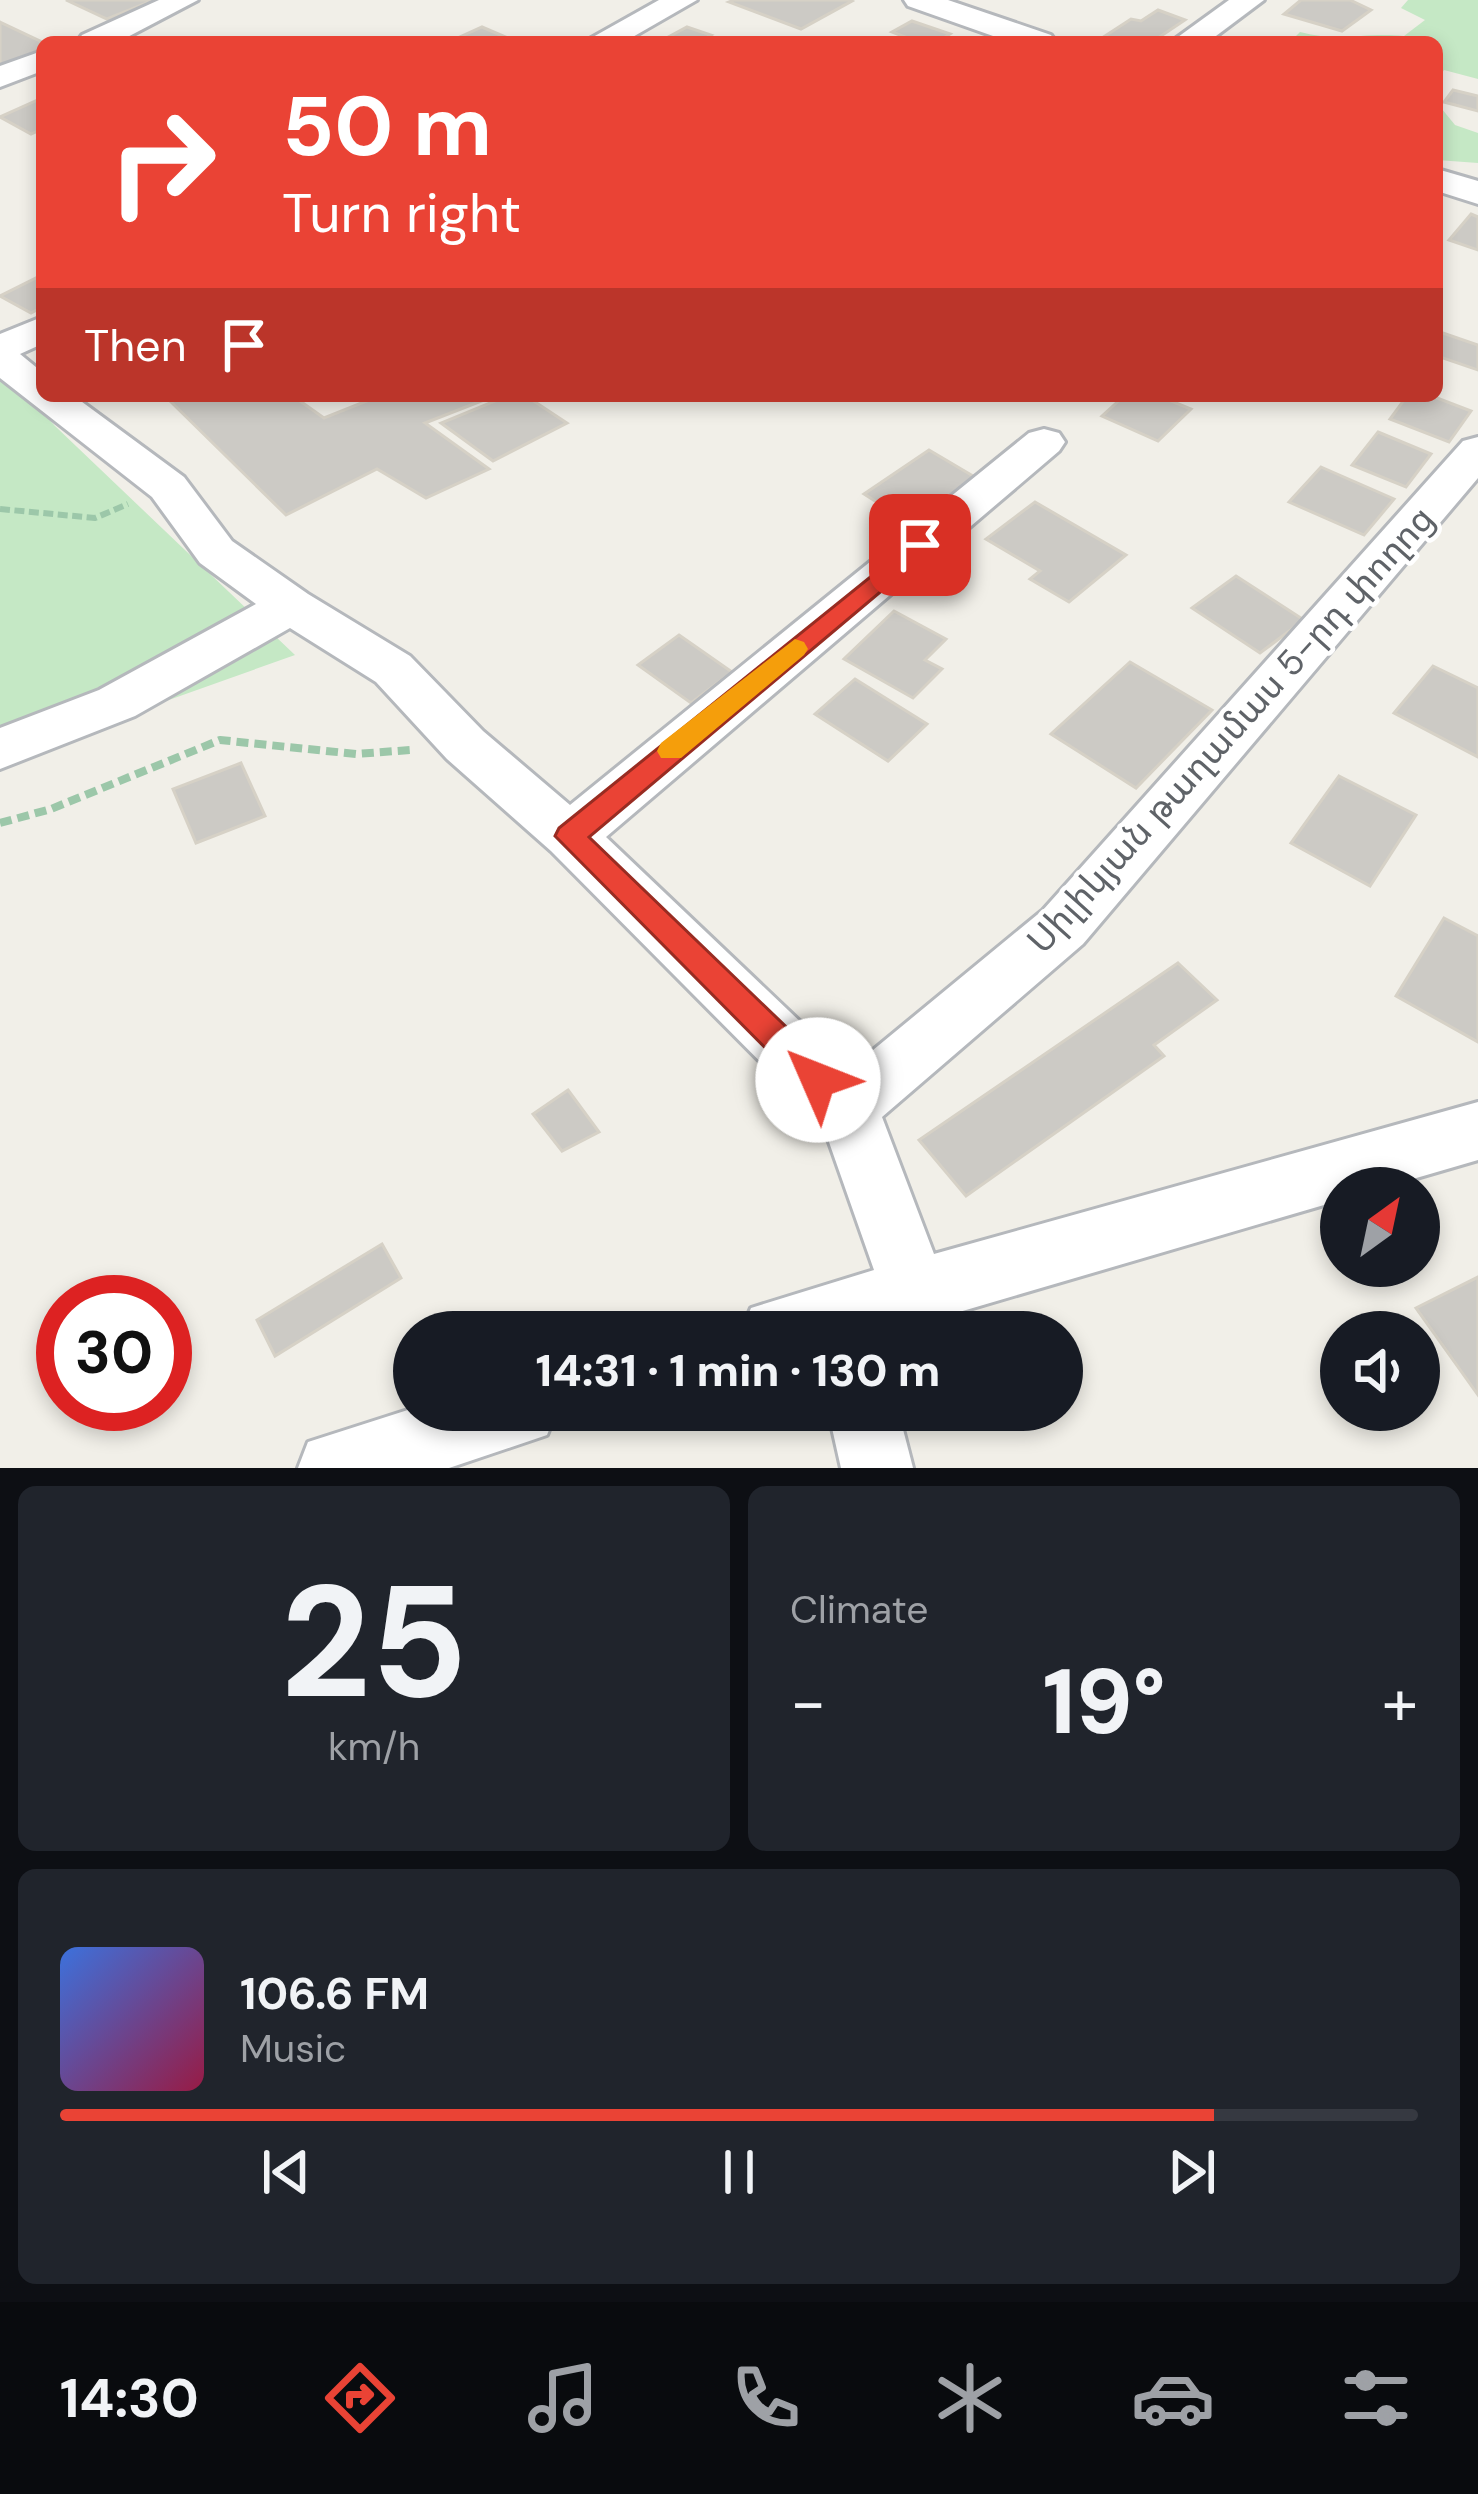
<!DOCTYPE html>
<meta charset="utf-8">
<style>
:root{--surface:#171b24;--page:#20242c;--text:#f1f3f6;--muted:#9ea1a6;--line:#363941;--accent:#ea4335}
body{margin:0;font-family:"DM Sans","Noto Sans Armenian",sans-serif;background:var(--page);color:var(--text);height:100vh;display:flex;flex-direction:column;font-size:45px;white-space:nowrap}
*{box-sizing:border-box;margin:0}
p{font-size:39px;color:var(--muted)}
.icon{flex:none;width:66px;height:66px;fill:none;stroke:currentColor;stroke-width:2;stroke-linecap:round;stroke-linejoin:round}
.map{position:relative;height:1468px;overflow:hidden}
.sheet{display:flex;flex-direction:column;gap:18px;padding:18px;background:#0d0f14;flex:1}
.sheet>*{flex:none}
.guide{position:absolute;left:36px;top:36px;width:1407px;height:366px;border-radius:18px;box-shadow:0 6px 18px #0003;background:#ea4335;color:#fff;overflow:hidden}
.needle{width:78px;rotate:33deg}
.fabs{position:absolute;left:1320px;top:1167px;display:grid;gap:24px}
.fabs a{display:grid;place-items:center;width:120px;height:120px;border-radius:50%;background:var(--surface);box-shadow:0 6px 18px #0003;font-size:60px}
.speed{position:absolute;left:36px;top:1275px;display:flex;gap:24px;font-size:60px;font-weight:700;text-align:center}
.speed>*{display:grid;place-content:center;width:156px;height:156px;border-radius:50%;background:var(--surface);box-shadow:0 6px 18px #0003;line-height:1}
.speed .limit{border:18px solid #d22;background:#fff;color:#111}
.pin{position:absolute;display:grid;place-items:center;width:102px;height:102px;color:#fff;margin:-51px;border-radius:24px;box-shadow:0 6px 18px #0006}
.me{position:absolute;width:132px;margin:-66px;rotate:314deg;stroke-linejoin:round;filter:drop-shadow(0 0 9px #0008)}
.turn{display:flex;align-items:center;gap:42px;height:252px;padding:0 48px;font-size:54px}
.turn .icon{width:156px;height:156px;stroke-width:2.5}
.turn b{display:block;font-size:84px;line-height:102px}
.then{display:flex;align-items:center;height:114px;padding:0 48px;background:#0003;gap:24px;font-size:45px}
.big{font-size:90px;font-weight:800;line-height:1.1}
.sheet .tile{flex:1;display:flex;flex-direction:column;justify-content:center;gap:18px;min-width:0;padding:0 42px;border-radius:18px;background:var(--page)}
.sheet .dial{align-items:center;gap:0}
.dial b{font-size:156px;line-height:1}
.song{display:flex;align-items:center;gap:36px}
.cover{width:144px;height:144px;border-radius:18px;background:linear-gradient(135deg,hsl(220 70% 55%),hsl(340 70% 35%))}
.played{height:12px;border-radius:6px;background:linear-gradient(90deg,var(--accent) 85%,var(--line) 85%)}
.keys{display:flex;justify-content:space-around;direction:ltr}
.heat{display:flex;justify-content:space-between;align-items:center;font-size:66px;direction:ltr}
.sheet .tiles{flex:1;display:grid;gap:18px;grid-template-columns:1fr 1fr}
.tile:last-child{grid-column:span 2}
.trip{position:absolute;left:393px;top:1311px;width:690px;height:120px;border-radius:60px;background:var(--surface);box-shadow:0 6px 18px #0003;font-weight:800;line-height:120px;text-align:center}
.dock{display:flex;height:192px;justify-content:space-around;align-items:center;background:#090b0e;color:var(--muted)}
.dock .icon{width:84px;height:84px}
.dock .active{color:var(--accent)}
.dock b{font-size:54px;color:var(--text)}
.map>svg:first-child{display:block}
.green{fill:#c5e8c5}
.building{fill:#cccac5;stroke:#d6d1c6;stroke-width:3}
.lines{fill:none;stroke-linecap:round;stroke-linejoin:round}
.minor-casing{stroke:#b5b8bc;stroke-width:6}
.path-far1{stroke:#9cc7a9;stroke-width:6;stroke-dasharray:10 4.5;stroke-linecap:butt}
.path{stroke:#9cc7a9;stroke-width:8;stroke-dasharray:12 6;stroke-linecap:butt}
.minor{fill:#fff;fill-rule:evenodd}
.route{fill:#ea4335;stroke:#982c22;stroke-width:3}
.slow{fill:#f59e0b}
.labels{text-anchor:middle;stroke-width:9;stroke-linejoin:round;paint-order:stroke}
.street-label{font-size:36px;fill:#5f6368;stroke:#fff}
</style>
<div class="map">
<svg width="1478" height="1468" viewBox="0 0 1478 1468">
<rect width="100%" height="100%" fill="#f1efe8"/>
<g class="green">
<path d="M1408,0H1478V79L1444,70L1437,80V42H1290L1300,32C1342,43 1362,32 1404,36L1425,20L1401,8Z"/>
<polygon points="1437,103 1455,125 1478,133 1478,163 1437,160 1441,145 1437,143"/>
<polygon points="0,364 55,426 295,655 0,760"/>
</g>
<g class="building">
<polygon points="66,0 154,0 107,19"/>
<polygon points="734,0 850,0 852,1 801,29 729,2"/>
<polygon points="1301,0 1350,0 1371,10 1342,31 1284,14"/>
<polygon points="1158,10 1185,20 1152,42 1099,40 1131,19 1141,21"/>
<polygon points="912,21 950,34 937,42 918,42 892,32"/>
<polygon points="0,22 42,42 42,53 0,71"/>
<polygon points="482,27 517,42 453,40"/>
<polygon points="687,27 711,35 699,42 659,42"/>
<polygon points="1453,90 1478,96 1478,111 1444,102"/>
<polygon points="42,98 42,129 31,134 0,117"/>
<polygon points="1471,214 1478,217 1478,250 1449,240"/>
<polygon points="42,275 42,307 31,313 0,296"/>
<polygon points="1437,331 1478,345 1478,370 1437,356"/>
<polygon points="165,396 293,396 324,418 379,396 494,396 425,423 489,469 426,498 377,469 286,515"/>
<polygon points="507,396 526,396 567,423 493,461 441,423"/>
<polygon points="1124,396 1159,396 1191,409 1158,441 1102,416"/>
<polygon points="1407,396 1432,396 1471,411 1449,442 1390,419"/>
<polygon points="1378,432 1431,454 1406,487 1352,465"/>
<polygon points="929,450 990,486 924,532 864,494"/>
<polygon points="1321,467 1394,499 1364,535 1289,502"/>
<polygon points="1035,502 1126,555 1069,602 1030,579 1040,571 986,539"/>
<polygon points="1236,576 1304,620 1260,653 1192,608"/>
<polygon points="894,611 946,639 925,660 942,669 913,698 844,659"/>
<polygon points="679,635 732,672 691,703 638,665"/>
<polygon points="1130,662 1212,710 1136,788 1051,734"/>
<polygon points="1433,666 1478,688 1478,757 1394,713"/>
<polygon points="855,679 927,724 888,761 815,714"/>
<polygon points="241,763 265,816 196,843 173,789"/>
<polygon points="1339,776 1416,815 1370,886 1291,843"/>
<polygon points="1444,918 1478,936 1478,1042 1396,996"/>
<polygon points="1178,963 1217,1000 1154,1045 1164,1056 966,1196 919,1140"/>
<polygon points="568,1090 599,1132 562,1151 533,1114"/>
<polygon points="382,1244 401,1278 275,1356 257,1320"/>
<polygon points="1478,1277 1478,1395 1416,1308"/>
</g>
<g class="lines">
<defs>
<g id="minor">
<polygon points="159,0 198,0 118,42 77,42 82,35"/>
<polygon points="659,0 697,0 624,42 584,42"/>
<polygon points="904,0 948,0 1051,35 1056,42 1010,42 908,6"/>
<polygon points="1229,0 1264,0 1208,42 1171,42"/>
<polygon points="42,51 42,71 0,87 0,66"/>
<polygon points="1437,169 1478,181 1478,204 1437,191"/>
<polygon points="42,317 42,344 20,354 42,372 42,396 74,396 184,477 232,541 308,594 410,656 483,731 570,805 1029,433 1044,429 1059,433 1065,442 1059,451 606,837 850,1069 1043,910 1463,441 1478,437 1478,478 1083,944 882,1117 934,1254 1478,1102 1478,1160 1382,1188 1341,1188 1341,1200 891,1332 741,1332 751,1308 874,1270 823,1125 551,851 447,759 376,682 290,628 135,716 0,769 0,728 99,690 256,604 200,563 152,497 0,378 0,334"/>
<polygon points="414,1408 414,1410 557,1410 547,1435 449,1468 298,1468 308,1442"/>
<polygon points="828,1410 898,1410 913,1468 841,1468"/>
</g>
</defs>
<use href="#minor" class="minor-casing"/>
<polyline class="path-far1" points="0,509 95,518 128,504"/>
<polyline class="path" points="0,823 51,809 220,740 356,754 410,750"/>
<use href="#minor" class="minor"/>
</g>
<polygon class="route" points="920,537 929,540 929,551 589,837 830,1069 835,1080 830,1090 818,1094 807,1090 555,836 559,828"/>
<polygon class="slow" points="795,639 804,642 808,649 804,655 681,758 661,758 657,751 661,743"/>
<g class="labels">
<g class="street-label">
<text transform="translate(1230 729) rotate(-48)" y="13">Սիլիկյան թաղամաս 5-րդ փողոց</text>
</g>
</g>
</svg>
<div class="fabs">
<a><svg class="needle" viewBox="-14 -14 28 28"><path d="M0-13l5 13h-10z" fill="#e53935"/><path d="M0 13l5-13h-10z" fill="#9ea1a6"/></svg></a>
<a><svg class="icon" aria-label="sound" viewBox="0 0 24 24"><path d="M4 9h4l5-4v14l-5-4H4zM17 9q2 3 0 6"/></svg></a>
</div>
<div class="speed"><div class="limit">30</div></div>
<div class="pin" style="left:920px;top:545px;background:#d93025"><svg class="icon" aria-label="arrive" viewBox="0 0 24 24"><path d="M6 21V4h12l-3 4 3 4H6"/></svg></div>
<svg class="me" style="left:818px;top:1080px" viewBox="-20 -20 40 40"><circle r="19" fill="#fff"/><path d="M0-13L10 11 0 6-10 11z" fill="#ea4335"/></svg>
<div class="trip">14:31 · 1 min · 130 m</div>
<div class="guide">
<div class="turn"><svg class="icon" aria-label="right" viewBox="0 0 24 24"><path d="M7 20v-9h11M14 6l5 5-5 5"/></svg><div><b>50 m</b>Turn right</div></div>
<div class="then">Then<svg class="icon" aria-label="arrive" viewBox="0 0 24 24"><path d="M6 21V4h12l-3 4 3 4H6"/></svg></div>
</div>
</div>
<section class="sheet">
<div class="tiles">
<div class="tile dial"><b>25</b><p>km/h</p></div>
<div class="tile"><p>Climate</p>
<div class="heat"><a>−</a><b class="big">19°</b><a>+</a></div>
</div>
<div class="tile">
<div class="song"><i class="cover"></i><div><b>106.6 FM</b><p>Music</p></div></div>
<div class="played"></div>
<div class="keys"><svg class="icon" aria-label="previous" viewBox="0 0 24 24"><path d="M18 5L8 12l10 7zM5 5v14"/></svg><svg class="icon" aria-label="pause" viewBox="0 0 24 24"><path d="M8 5v14M16 5v14"/></svg><svg class="icon" aria-label="next" viewBox="0 0 24 24"><path d="M6 5l10 7-10 7zM19 5v14"/></svg></div>
</div>
</div>
</section>
<nav class="dock">
<b>14:30</b>
<svg class="icon active" aria-label="directions" viewBox="0 0 24 24"><path d="M12 3l9 9-9 9-9-9zM9 14v-3h6M13 9l2 2-2 2"/></svg>
<svg class="icon" aria-label="music" viewBox="0 0 24 24"><path d="M9 18V5l10-2v13"/><circle cx="6" cy="18" r="3"/><circle cx="16" cy="16" r="3"/></svg>
<svg class="icon" aria-label="phone" viewBox="0 0 24 24"><path d="M5 4h4l2 5-3 2q2 4 5 5l2-3 5 2v4C11 20 4 13 5 4z"/></svg>
<svg class="icon" aria-label="climate" viewBox="0 0 24 24"><path d="M12 3v18M4 7l16 10M4 17L20 7"/></svg>
<svg class="icon" aria-label="car" viewBox="0 0 24 24"><path d="M5 17H2v-5l4-1 3-4h7l3 4 3 1v5h-3M9 17h6M6 11h13"/><circle cx="7" cy="17" r="2"/><circle cx="17" cy="17" r="2"/></svg>
<svg class="icon" aria-label="filters" viewBox="0 0 24 24"><path d="M4 7h16M4 17h16"/><circle cx="9" cy="7" r="2"/><circle cx="15" cy="17" r="2"/></svg>
</nav>
